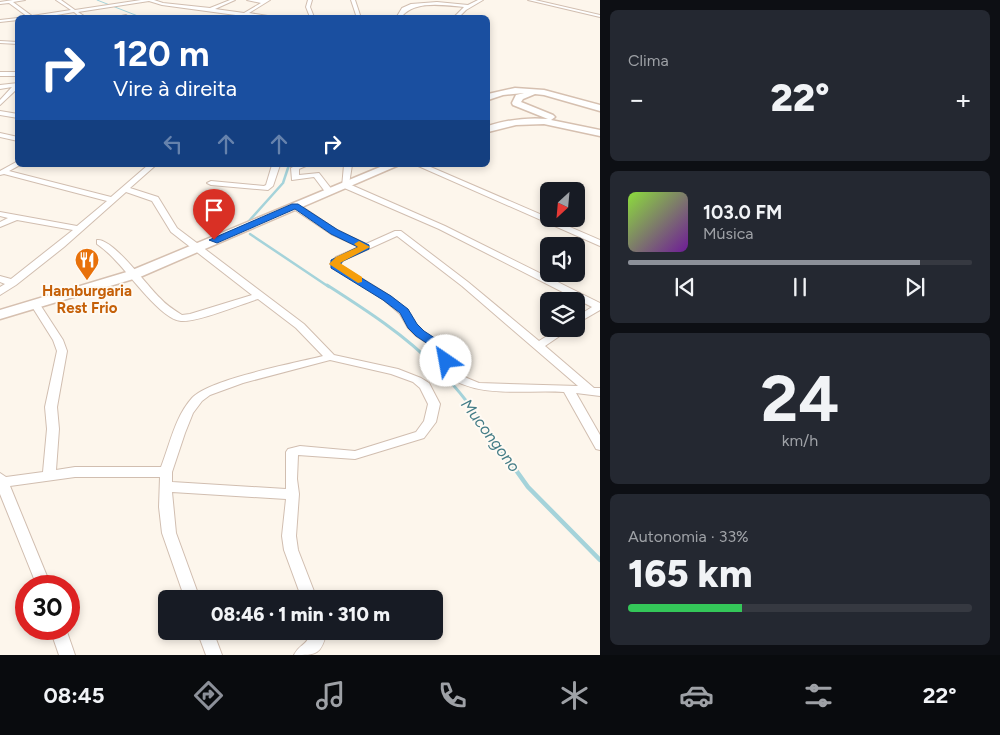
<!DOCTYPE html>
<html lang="pt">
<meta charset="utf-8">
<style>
:root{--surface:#171b24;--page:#242831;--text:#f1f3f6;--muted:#9ea1a6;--line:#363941;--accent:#8c9099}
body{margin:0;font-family:Figtree,sans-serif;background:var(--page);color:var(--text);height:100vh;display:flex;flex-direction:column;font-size:19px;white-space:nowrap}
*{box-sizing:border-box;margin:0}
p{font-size:16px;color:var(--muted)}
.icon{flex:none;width:28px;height:28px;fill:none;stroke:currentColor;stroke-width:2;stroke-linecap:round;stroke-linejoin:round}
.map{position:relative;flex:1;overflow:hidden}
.panel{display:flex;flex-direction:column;gap:10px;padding:10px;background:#0d0f14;width:400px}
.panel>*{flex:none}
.guide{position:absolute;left:15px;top:15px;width:475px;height:152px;border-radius:8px;box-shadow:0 2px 8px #0003;background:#1a4fa0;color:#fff;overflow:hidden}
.needle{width:32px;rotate:206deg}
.buttons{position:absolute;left:540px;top:182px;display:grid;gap:10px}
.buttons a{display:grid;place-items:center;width:45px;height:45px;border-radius:8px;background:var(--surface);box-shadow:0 2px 8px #0003;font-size:25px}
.speed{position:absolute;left:15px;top:575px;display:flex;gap:10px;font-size:25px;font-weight:700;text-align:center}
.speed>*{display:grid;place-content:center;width:65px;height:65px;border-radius:50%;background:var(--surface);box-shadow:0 2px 8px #0003;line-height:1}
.speed .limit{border:8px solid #d22;background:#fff;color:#111}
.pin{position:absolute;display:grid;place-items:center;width:42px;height:42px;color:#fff;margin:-51px -21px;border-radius:50% 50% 50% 0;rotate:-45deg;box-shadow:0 0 5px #0007}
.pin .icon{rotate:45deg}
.me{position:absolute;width:55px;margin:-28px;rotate:327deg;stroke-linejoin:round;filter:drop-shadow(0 0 4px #0008)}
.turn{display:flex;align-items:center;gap:18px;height:105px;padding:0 15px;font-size:22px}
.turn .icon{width:65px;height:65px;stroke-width:2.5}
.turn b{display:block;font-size:35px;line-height:42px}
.lanes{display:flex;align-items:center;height:48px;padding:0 15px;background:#0003;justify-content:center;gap:25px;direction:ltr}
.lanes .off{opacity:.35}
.big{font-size:38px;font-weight:800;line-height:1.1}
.panel .widget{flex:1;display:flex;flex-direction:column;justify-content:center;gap:8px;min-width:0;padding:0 18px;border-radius:8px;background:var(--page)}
.panel .dial{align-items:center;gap:0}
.dial b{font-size:65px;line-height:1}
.song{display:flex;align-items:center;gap:15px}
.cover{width:60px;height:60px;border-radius:8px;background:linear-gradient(135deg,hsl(90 70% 55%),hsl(280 70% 35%))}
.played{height:5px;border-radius:2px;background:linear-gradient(90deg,var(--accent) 85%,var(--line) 85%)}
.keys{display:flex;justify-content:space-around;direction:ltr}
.heat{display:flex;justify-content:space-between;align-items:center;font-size:28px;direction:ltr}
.charge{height:8px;border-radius:4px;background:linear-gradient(90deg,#34c759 33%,var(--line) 0)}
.trip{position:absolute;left:158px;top:590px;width:285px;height:50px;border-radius:8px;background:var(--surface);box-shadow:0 2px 8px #0003;font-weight:800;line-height:50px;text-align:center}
.menu{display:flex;height:80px;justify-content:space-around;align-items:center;background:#090b0e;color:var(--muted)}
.menu .icon{width:35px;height:35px}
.menu .on{color:var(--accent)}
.menu b{font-size:22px;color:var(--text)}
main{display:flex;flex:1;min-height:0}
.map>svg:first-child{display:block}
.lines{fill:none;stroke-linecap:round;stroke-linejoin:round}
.stream-far3{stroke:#a5d3da;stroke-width:1}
.stream-far2{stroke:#a5d3da;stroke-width:2.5}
.stream-far1{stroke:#a5d3da;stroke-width:3}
.stream{stroke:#a5d3da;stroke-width:4.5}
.street-casing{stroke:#d1beb0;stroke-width:2}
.secondary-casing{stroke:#d6c0b0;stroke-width:3}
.street{fill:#fff;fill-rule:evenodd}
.secondary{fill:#fff;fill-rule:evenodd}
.route{fill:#1a73e8;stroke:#114b97}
.slow{fill:#f59e0b}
.labels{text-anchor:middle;stroke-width:4;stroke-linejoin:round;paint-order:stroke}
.food-label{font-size:15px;font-weight:bold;fill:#c56008;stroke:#fffaf3}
.water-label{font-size:16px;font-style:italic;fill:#437c86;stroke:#fffaf3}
</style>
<main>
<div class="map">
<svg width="600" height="655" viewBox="0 0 600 655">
<rect width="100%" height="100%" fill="#fdf6ec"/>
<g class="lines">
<polyline class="stream-far3" points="97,0 143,18"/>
<g class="stream-far2">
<polyline points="248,222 283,183 289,165"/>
<polyline points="250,234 329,287"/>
</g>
<path class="stream-far1" d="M327,285C366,310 405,335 437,368C461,391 480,419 499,446"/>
<polyline class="stream" points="498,445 528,487 600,560"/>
<defs>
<g id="street">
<polygon points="13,0 25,0 13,2 32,16 71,10 56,0 61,0 75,10 141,0 154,0 163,3 210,8 230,0 235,0 215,9 244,13 261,3 247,0 270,0 249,13 280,18 243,16 162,5 149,1 78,12 87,18 81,18 74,12 39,18 25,18 28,17 9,3 0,4 0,2"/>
<polygon points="308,0 312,0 310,7 314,17 318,18 289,18 310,17 306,7"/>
<polygon points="351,0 355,0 361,18 357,18"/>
<path d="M478,0H483L466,10L458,18H453L464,7C444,5 412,0 401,18H396L402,8L411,4L437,2L468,5Z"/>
<polygon points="528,0 535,0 600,15 600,17"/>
<polygon points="126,15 128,17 117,18 117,17"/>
<polygon points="18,18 18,20 0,22 0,20"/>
<polygon points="0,41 18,42 18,44 0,43"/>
<rect x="0" y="72" width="18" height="4"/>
<polygon points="18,83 18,88 0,105 0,100 12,87 0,89 0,85"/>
<polygon points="0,111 18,114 18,118 0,115"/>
<polygon points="0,133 18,137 18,141 0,137"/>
<path d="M18,161V165H20L9,171L111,197L148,165H156L130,188L158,197L177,228L304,324L334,355L398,369L421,378L429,383L440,404L436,422L424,438L355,459L298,455L297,479L299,494L296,536L298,550L317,599H302L284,550L282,536L286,499L172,492L176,533L200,599H185L162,533L159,507L160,477H75L10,486L51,586H37L0,494V473L6,477L43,472L47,429L45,407L57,351L53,340L31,305L33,303H39L63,340L67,351L57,407L59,429L56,470L75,467H161C170,444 175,417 192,398C209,379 296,363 323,356L296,328L258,299C239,305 198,322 181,321C162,320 130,275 117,262C111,255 104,249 97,244V240C113,238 147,286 160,298C166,305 174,310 182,315L190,314L252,295L171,232L152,201L126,192L64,247L16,285L0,295V287L5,284L0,282V276L11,279L73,230L17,220L0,227V222L8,218L0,216V212L77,226L107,201L4,174L0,175V171ZM330,360L391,374L413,382L420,388L428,404L424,421L416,432L355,451L300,446L288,449L286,452V489L172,482V472L185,433L193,413L202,401L210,395L243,383Z"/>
<polygon points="272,165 280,165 273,186 268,190 211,185 207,183 211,181 264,186 266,185"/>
<polygon points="297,165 308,165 299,169 299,175 319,173 333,191 332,193 326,193 314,177 292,180 291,168"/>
<polygon points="344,165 352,165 349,184 445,226 600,303 600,310 576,324 576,317 592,307 439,229 342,187"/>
<polygon points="416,165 426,165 600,240 600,246"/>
<path d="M292,204H298L337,230L366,244L395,231H401L468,282L539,341L558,329H570L545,346L594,388H600V396L576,393L600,435V450L596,449L564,392C524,389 479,400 444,374L441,352L416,336L408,328L400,314L384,300L330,264L336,257L359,247L331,234L292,208ZM397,236L462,286L578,386L479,383L462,376L453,371L450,349L424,332L416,324L407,310L390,296L339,264L342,261Z"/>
<polygon points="50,629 66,629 75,655 59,655"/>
<polygon points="197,631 213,631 222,655 206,655"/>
<path d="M311,631H327C321,655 317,655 294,655C300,643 307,647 311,631Z"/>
</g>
<g id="secondary">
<path d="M515,88L544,90L600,105V111L544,95L535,94L523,99L521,102L553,115L555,117L551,120L600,130V136L544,124L516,125L488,132V126C507,120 527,117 548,119L513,105L512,103L516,95L524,93L503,95L488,100V94Z"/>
<polygon points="385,165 399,165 140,277 0,319 0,310 130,271"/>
</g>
</defs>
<use href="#street" class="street-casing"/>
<use href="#secondary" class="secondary-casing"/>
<use href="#street" class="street"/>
<use href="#secondary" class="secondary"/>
</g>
<polygon class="route" points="292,204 298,204 338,230 369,245 369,249 343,261 340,265 391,296 408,309 417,324 424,331 450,348 452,361 450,364 441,364 440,352 416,336 408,328 400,313 383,300 331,268 331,260 358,247 331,234 295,209 217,243 209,240"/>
<polygon class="slow" points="359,241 370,247 340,263 362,277 362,282 358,283 329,264 336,257 358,247 354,244"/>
<defs>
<symbol id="restaurant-pin" viewBox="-11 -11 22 30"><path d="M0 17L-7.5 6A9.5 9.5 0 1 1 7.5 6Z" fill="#e8710a" stroke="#fffaf3"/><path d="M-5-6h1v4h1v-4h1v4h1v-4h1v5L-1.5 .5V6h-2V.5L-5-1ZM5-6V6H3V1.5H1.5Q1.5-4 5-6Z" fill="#fff"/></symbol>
</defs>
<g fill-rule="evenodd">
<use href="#restaurant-pin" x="73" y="246" width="28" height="38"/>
</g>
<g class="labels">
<g class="food-label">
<text x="87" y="296">Hamburgaria<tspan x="87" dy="17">Rest Frio</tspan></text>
</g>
<g class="water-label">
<text transform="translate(491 435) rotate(53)" y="6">Mucongono</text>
</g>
</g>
</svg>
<div class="buttons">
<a><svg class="needle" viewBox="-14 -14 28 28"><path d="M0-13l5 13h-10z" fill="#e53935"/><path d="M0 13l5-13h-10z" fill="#9ea1a6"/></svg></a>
<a><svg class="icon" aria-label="sound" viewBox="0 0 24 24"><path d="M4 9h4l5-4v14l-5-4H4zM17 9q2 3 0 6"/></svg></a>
<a><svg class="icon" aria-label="layers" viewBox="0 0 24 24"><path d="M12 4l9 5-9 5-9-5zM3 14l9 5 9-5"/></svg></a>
</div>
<div class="speed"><div class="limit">30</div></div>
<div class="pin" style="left:214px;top:240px;background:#d93025"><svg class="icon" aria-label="arrive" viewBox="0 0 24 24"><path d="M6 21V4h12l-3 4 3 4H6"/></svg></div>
<svg class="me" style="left:446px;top:361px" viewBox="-20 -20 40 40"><circle r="19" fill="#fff"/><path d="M0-13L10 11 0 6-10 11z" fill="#1a73e8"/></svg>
<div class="trip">08:46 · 1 min · 310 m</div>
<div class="guide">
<div class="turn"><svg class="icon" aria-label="right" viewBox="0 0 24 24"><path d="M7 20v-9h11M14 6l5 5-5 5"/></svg><div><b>120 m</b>Vire à direita</div></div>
<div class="lanes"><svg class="icon off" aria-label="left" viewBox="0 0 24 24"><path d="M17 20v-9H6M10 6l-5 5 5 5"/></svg><svg class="icon off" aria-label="ahead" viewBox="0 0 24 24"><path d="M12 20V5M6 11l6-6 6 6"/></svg><svg class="icon off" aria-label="ahead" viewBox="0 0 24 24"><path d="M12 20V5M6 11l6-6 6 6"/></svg><svg class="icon" aria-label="right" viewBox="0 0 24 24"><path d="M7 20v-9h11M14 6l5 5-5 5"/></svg></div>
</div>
</div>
<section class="panel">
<div class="widget"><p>Clima</p>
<div class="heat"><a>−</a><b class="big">22°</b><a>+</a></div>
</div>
<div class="widget">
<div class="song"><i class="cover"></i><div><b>103.0 FM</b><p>Música</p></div></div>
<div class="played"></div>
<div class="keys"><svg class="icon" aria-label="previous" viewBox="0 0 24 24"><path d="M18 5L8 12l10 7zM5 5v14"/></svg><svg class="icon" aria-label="pause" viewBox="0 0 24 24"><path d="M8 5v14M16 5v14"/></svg><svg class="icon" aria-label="next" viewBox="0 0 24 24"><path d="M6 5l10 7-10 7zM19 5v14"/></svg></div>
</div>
<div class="widget dial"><b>24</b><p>km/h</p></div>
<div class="widget"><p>Autonomia · 33%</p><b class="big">165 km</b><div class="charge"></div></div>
</section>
</main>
<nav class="menu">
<b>08:45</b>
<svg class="icon on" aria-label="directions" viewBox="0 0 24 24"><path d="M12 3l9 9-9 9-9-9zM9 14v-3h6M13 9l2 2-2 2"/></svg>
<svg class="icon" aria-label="music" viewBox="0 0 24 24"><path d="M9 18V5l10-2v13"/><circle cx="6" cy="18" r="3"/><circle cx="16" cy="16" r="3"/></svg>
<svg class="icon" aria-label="phone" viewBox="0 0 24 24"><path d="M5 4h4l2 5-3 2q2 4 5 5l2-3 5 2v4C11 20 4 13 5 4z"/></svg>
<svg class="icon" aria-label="climate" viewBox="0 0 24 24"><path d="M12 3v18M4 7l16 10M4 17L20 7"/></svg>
<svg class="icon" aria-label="car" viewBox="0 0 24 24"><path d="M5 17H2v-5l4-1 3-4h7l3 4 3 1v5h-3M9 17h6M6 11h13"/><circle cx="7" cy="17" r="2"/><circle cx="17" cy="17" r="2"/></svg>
<svg class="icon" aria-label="filters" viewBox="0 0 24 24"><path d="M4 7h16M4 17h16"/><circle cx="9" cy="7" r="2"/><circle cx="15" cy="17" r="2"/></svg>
<b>22°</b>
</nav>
